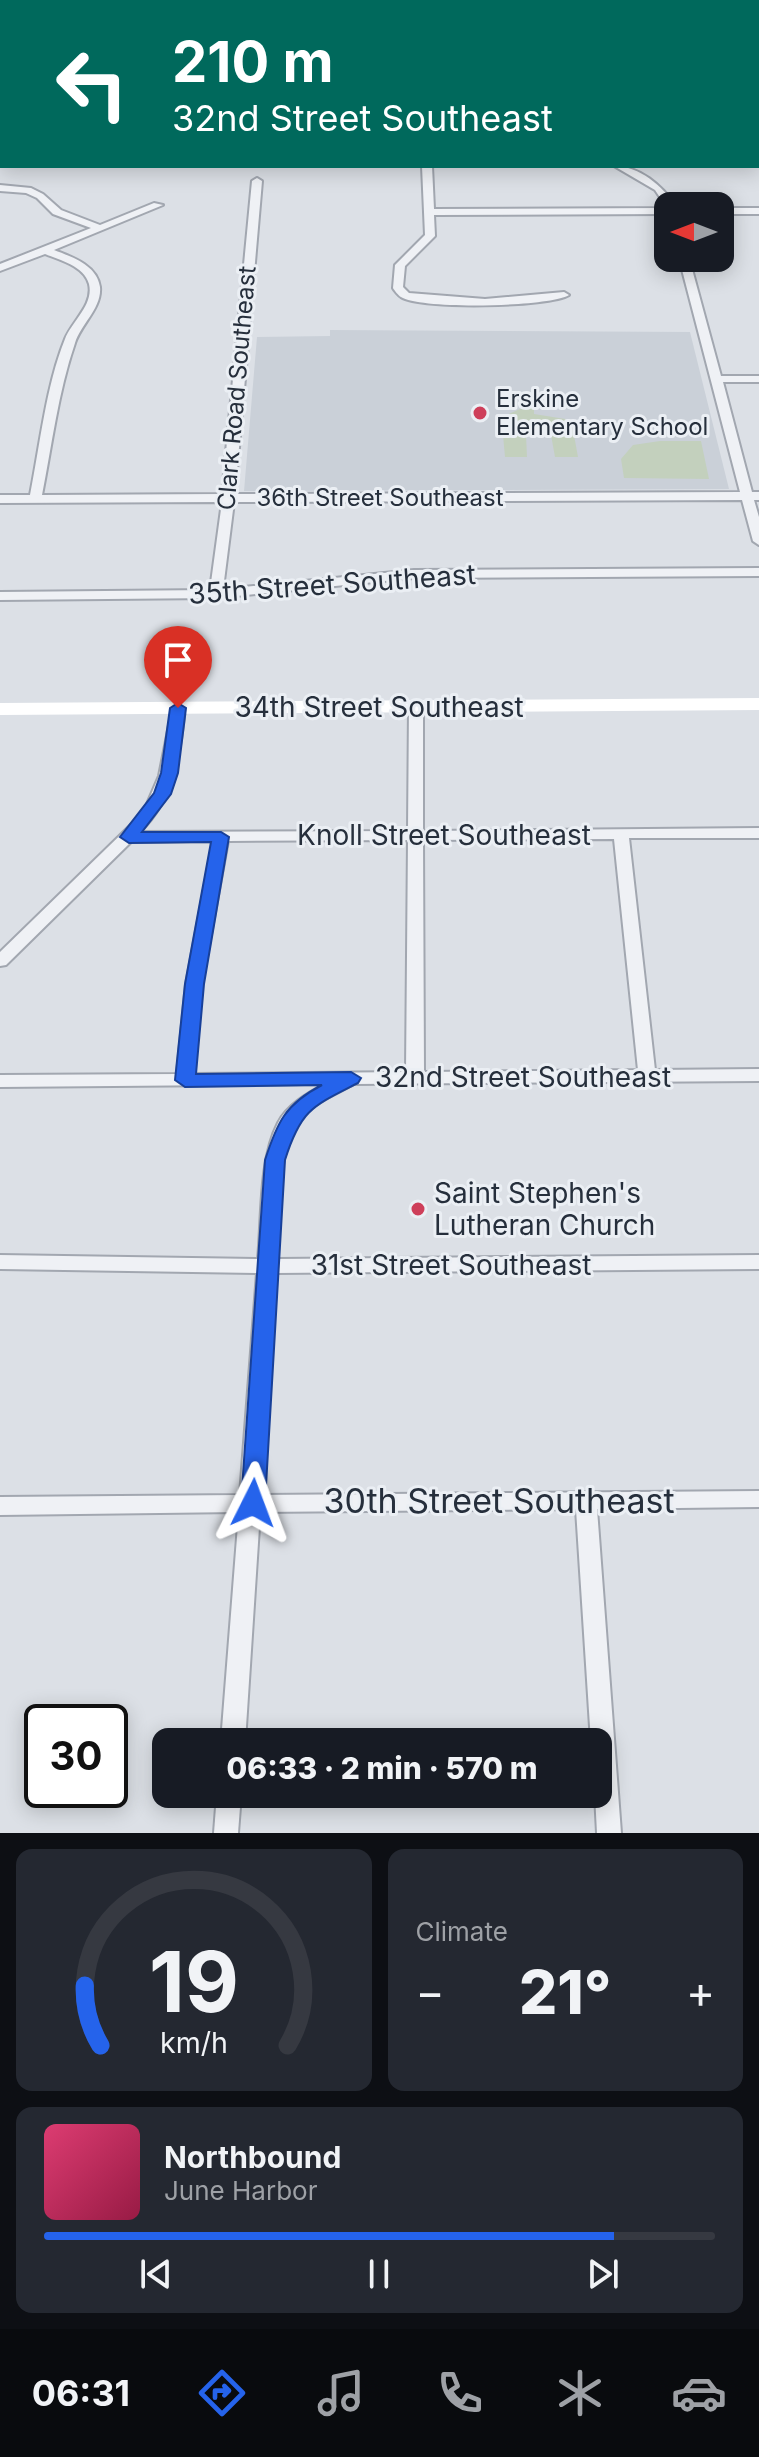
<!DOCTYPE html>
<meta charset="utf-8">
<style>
:root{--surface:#171b24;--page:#242831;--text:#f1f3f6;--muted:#9ea1a6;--line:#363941;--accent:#2563eb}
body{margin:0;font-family:Inter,sans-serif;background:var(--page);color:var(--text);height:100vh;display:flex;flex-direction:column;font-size:30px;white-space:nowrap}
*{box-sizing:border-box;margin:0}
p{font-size:26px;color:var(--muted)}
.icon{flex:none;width:44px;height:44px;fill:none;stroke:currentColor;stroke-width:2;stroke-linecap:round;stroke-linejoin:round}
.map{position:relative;height:1833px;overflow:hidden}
.drawer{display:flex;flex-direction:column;gap:16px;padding:16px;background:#0d0f14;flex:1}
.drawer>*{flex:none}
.guide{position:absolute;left:0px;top:0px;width:760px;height:168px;box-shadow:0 4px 20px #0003;background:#00695c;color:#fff;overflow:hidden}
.needle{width:52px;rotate:270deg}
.tools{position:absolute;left:654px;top:192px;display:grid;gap:16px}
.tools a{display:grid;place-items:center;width:80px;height:80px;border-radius:16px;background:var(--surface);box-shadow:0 4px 20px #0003;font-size:40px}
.speed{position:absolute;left:24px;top:1704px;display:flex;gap:16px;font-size:40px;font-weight:700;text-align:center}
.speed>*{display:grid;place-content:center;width:104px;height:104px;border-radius:50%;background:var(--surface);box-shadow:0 4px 20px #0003;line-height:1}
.speed .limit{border:4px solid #111;border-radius:12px;background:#fff;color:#111}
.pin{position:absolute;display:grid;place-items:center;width:68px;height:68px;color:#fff;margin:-82px -34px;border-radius:50% 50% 50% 0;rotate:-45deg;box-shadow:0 0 8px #0007}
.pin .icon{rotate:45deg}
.me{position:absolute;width:88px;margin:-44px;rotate:3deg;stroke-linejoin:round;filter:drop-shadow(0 0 6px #0008)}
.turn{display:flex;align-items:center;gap:28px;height:168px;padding:0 40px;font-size:36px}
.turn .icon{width:104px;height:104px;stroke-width:2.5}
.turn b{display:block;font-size:56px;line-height:68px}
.big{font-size:60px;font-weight:800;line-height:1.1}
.drawer .widget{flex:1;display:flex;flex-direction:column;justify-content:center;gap:12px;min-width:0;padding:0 28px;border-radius:16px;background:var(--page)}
.drawer .dial{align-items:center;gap:0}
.dial svg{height:208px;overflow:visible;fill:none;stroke:var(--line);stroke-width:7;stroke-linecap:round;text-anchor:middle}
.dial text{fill:var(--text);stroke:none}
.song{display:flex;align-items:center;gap:24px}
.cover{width:96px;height:96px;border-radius:12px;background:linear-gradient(135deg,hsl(340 70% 55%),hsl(340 70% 35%))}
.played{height:8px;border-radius:4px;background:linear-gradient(90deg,var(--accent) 85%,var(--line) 85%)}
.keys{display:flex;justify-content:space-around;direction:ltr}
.heat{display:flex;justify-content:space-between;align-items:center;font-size:44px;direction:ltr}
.drawer .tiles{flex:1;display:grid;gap:16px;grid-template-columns:1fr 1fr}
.widget:last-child{grid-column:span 2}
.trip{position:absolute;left:152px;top:1728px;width:460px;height:80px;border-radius:16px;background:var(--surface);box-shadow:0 4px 20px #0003;font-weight:800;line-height:80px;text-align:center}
.dock{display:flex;height:128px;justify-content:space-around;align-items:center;background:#090b0e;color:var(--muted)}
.dock .icon{width:56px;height:56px}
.dock .current{color:var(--accent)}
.dock b{font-size:36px;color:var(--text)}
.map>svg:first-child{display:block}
.built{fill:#cad0d8}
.green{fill:#c3d0bd}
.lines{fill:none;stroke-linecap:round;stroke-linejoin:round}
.street-casing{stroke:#a2a7b0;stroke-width:4}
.street{fill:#eff1f5;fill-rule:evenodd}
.secondary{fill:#fff;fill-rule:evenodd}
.route{fill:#2563eb;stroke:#184099;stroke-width:2}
.poi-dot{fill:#ce3f5a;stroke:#ebeff4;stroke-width:3}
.labels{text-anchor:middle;stroke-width:6;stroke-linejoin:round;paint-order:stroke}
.far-street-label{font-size:24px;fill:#262f3c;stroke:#ebeff4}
.far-poi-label{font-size:24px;fill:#262f3c;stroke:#ebeff4;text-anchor:start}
.street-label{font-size:28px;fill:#262f3c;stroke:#ebeff4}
.poi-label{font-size:28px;fill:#262f3c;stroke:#ebeff4;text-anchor:start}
.near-street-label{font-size:34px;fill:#262f3c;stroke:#ebeff4}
</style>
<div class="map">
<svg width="759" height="1833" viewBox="0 0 759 1833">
<rect width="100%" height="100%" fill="#dce0e6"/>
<polygon class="built" points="330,330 690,332 729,489 244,491 257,337 330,336"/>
<g class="green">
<polygon points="527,406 534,407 534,414 584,422 585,429 574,435 578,457 555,457 551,435 526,435 527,457 505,457 503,435 523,434 522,422 504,422 504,416"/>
<polygon points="660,441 701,441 709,479 624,478 621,459 633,445"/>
</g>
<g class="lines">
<defs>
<g id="street">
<polygon points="503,0 512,0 513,2 504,2"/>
<polygon points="707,0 718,0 720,2 709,2"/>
<polygon points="758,80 759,81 759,89 758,88"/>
<rect x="0" y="127" width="2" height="6"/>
<path d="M422,166H432L434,209L667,208L655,190L614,166C640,166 662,186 676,206H668V214L434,215L435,236L405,266L403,287L409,293L485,299L564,292L569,295C550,307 421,310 401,297C399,296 394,290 393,288L395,265L425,235Z"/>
<path d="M257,178L262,181L235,494L740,492L679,258H689L721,376H759V382H723L752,492H759V500H754L759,517V545L753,541L742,500L234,502L223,589L414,570L759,568V576L414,578L216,598L0,600V592L210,590L222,502L0,503V495H30C40,445 46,386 65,339C72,321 94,305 89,284C84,266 60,260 45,254L0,271V264L91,228L53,214L37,198L26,193L0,191V185L31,188L43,194L61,210L100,225L154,203L163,205L54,250C72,257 97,265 100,287C102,308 81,324 75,343C58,392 52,445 42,495L222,494L252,181Z"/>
<rect x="720" y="208" width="39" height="6"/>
<path d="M416,702L423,706V831L759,828V838H629L655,1070L759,1069V1081L354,1084C334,1095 305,1106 294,1128C276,1161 280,1221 277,1259L759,1255V1269L276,1273L261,1495L759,1491V1507L597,1509L621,1833H597L595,1794H598V1742H591L576,1509L260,1512L245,1742H221L239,1512L0,1515V1497L240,1495L257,1273L0,1269V1255L258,1259C262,1218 259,1159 278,1123C287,1105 308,1093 325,1084L0,1087V1075L177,1074L186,984L213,841L131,842L6,965L0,966V952L143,813L159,776L173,705H183L185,708C180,754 175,798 140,832L408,831L409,706ZM614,839L638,1070L424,1072L423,840ZM408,840L406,1072L194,1074L202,984L228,841Z"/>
<polygon points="217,1794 241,1794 238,1833 214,1833"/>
</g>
</defs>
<use href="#street" class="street-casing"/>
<use href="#street" class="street"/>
<g class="secondary">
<polygon points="197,0 212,0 214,2 199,2"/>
<polygon points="759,698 759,710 0,715 0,703"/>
</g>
</g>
<path class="route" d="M178,703L186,708L178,773L171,794L142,832H221L229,837L204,984L196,1074L351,1072L361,1078L358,1083C313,1106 301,1109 285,1160L265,1503L261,1510L253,1512L244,1510L241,1503L265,1160C277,1123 285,1104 322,1085L185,1087L175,1080L185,984L211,842L129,843L120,837L154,793L161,773L170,708Z"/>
<g class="poi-dot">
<circle cx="480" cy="413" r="8"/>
<circle cx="418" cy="1209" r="8"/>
</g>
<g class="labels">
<g class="far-street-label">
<text transform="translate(237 388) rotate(-85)" y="8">Clark Road Southeast</text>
<text x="380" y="506">36th Street Southeast</text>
</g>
<g class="far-poi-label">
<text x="496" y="407">Erskine<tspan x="496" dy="28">Elementary School</tspan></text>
</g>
<g class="street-label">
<text transform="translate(332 584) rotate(-4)" y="10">35th Street Southeast</text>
<text x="379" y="717">34th Street Southeast</text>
<text x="444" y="845">Knoll Street Southeast</text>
<text x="523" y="1087">32nd Street Southeast</text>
<text x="451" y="1275">31st Street Southeast</text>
</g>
<g class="poi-label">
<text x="434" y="1203">Saint Stephen's<tspan x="434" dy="32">Lutheran Church</tspan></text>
</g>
<g class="near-street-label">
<text x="499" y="1513">30th Street Southeast</text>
</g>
</g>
</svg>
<div class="tools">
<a><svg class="needle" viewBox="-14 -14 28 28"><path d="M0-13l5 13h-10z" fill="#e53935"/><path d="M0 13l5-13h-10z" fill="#9ea1a6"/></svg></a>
</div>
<div class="speed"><div class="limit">30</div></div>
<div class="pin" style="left:178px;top:708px;background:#d93025"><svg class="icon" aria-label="arrive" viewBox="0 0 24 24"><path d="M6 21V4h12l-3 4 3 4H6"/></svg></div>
<svg class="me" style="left:253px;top:1503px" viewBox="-20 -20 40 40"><path d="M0-17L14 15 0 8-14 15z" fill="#2563eb" stroke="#fff" stroke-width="4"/></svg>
<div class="trip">06:33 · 2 min · 570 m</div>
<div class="guide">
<div class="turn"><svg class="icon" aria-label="left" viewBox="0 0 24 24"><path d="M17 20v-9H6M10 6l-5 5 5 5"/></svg><div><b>210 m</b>32nd Street Southeast</div></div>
</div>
</div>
<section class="drawer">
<div class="tiles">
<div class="widget dial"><svg viewBox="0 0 100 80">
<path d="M14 69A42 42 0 1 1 86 69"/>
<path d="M14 69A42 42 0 0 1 8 46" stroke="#2563eb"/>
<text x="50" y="56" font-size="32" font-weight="700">19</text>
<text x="50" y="72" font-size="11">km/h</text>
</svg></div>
<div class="widget"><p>Climate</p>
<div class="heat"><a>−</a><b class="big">21°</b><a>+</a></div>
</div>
<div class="widget">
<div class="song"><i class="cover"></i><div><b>Northbound</b><p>June Harbor</p></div></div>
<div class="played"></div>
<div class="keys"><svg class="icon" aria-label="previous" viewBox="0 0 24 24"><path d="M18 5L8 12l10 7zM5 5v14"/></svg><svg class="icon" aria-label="pause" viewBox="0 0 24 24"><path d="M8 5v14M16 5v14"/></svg><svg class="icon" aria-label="next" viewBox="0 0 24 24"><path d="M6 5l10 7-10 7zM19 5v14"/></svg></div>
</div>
</div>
</section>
<nav class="dock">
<b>06:31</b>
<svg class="icon current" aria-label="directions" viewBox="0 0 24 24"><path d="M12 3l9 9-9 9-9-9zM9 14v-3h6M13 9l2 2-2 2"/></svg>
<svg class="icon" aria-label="music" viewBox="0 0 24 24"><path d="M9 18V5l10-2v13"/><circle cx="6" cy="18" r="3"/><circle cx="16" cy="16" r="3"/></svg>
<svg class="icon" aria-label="phone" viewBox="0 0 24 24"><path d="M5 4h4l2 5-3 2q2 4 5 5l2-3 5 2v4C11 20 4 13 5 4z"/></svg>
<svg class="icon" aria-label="climate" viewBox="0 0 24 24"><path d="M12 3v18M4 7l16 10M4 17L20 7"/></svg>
<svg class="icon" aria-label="car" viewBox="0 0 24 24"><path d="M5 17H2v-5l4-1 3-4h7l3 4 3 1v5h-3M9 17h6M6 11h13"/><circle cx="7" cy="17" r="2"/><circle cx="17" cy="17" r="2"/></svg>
</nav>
